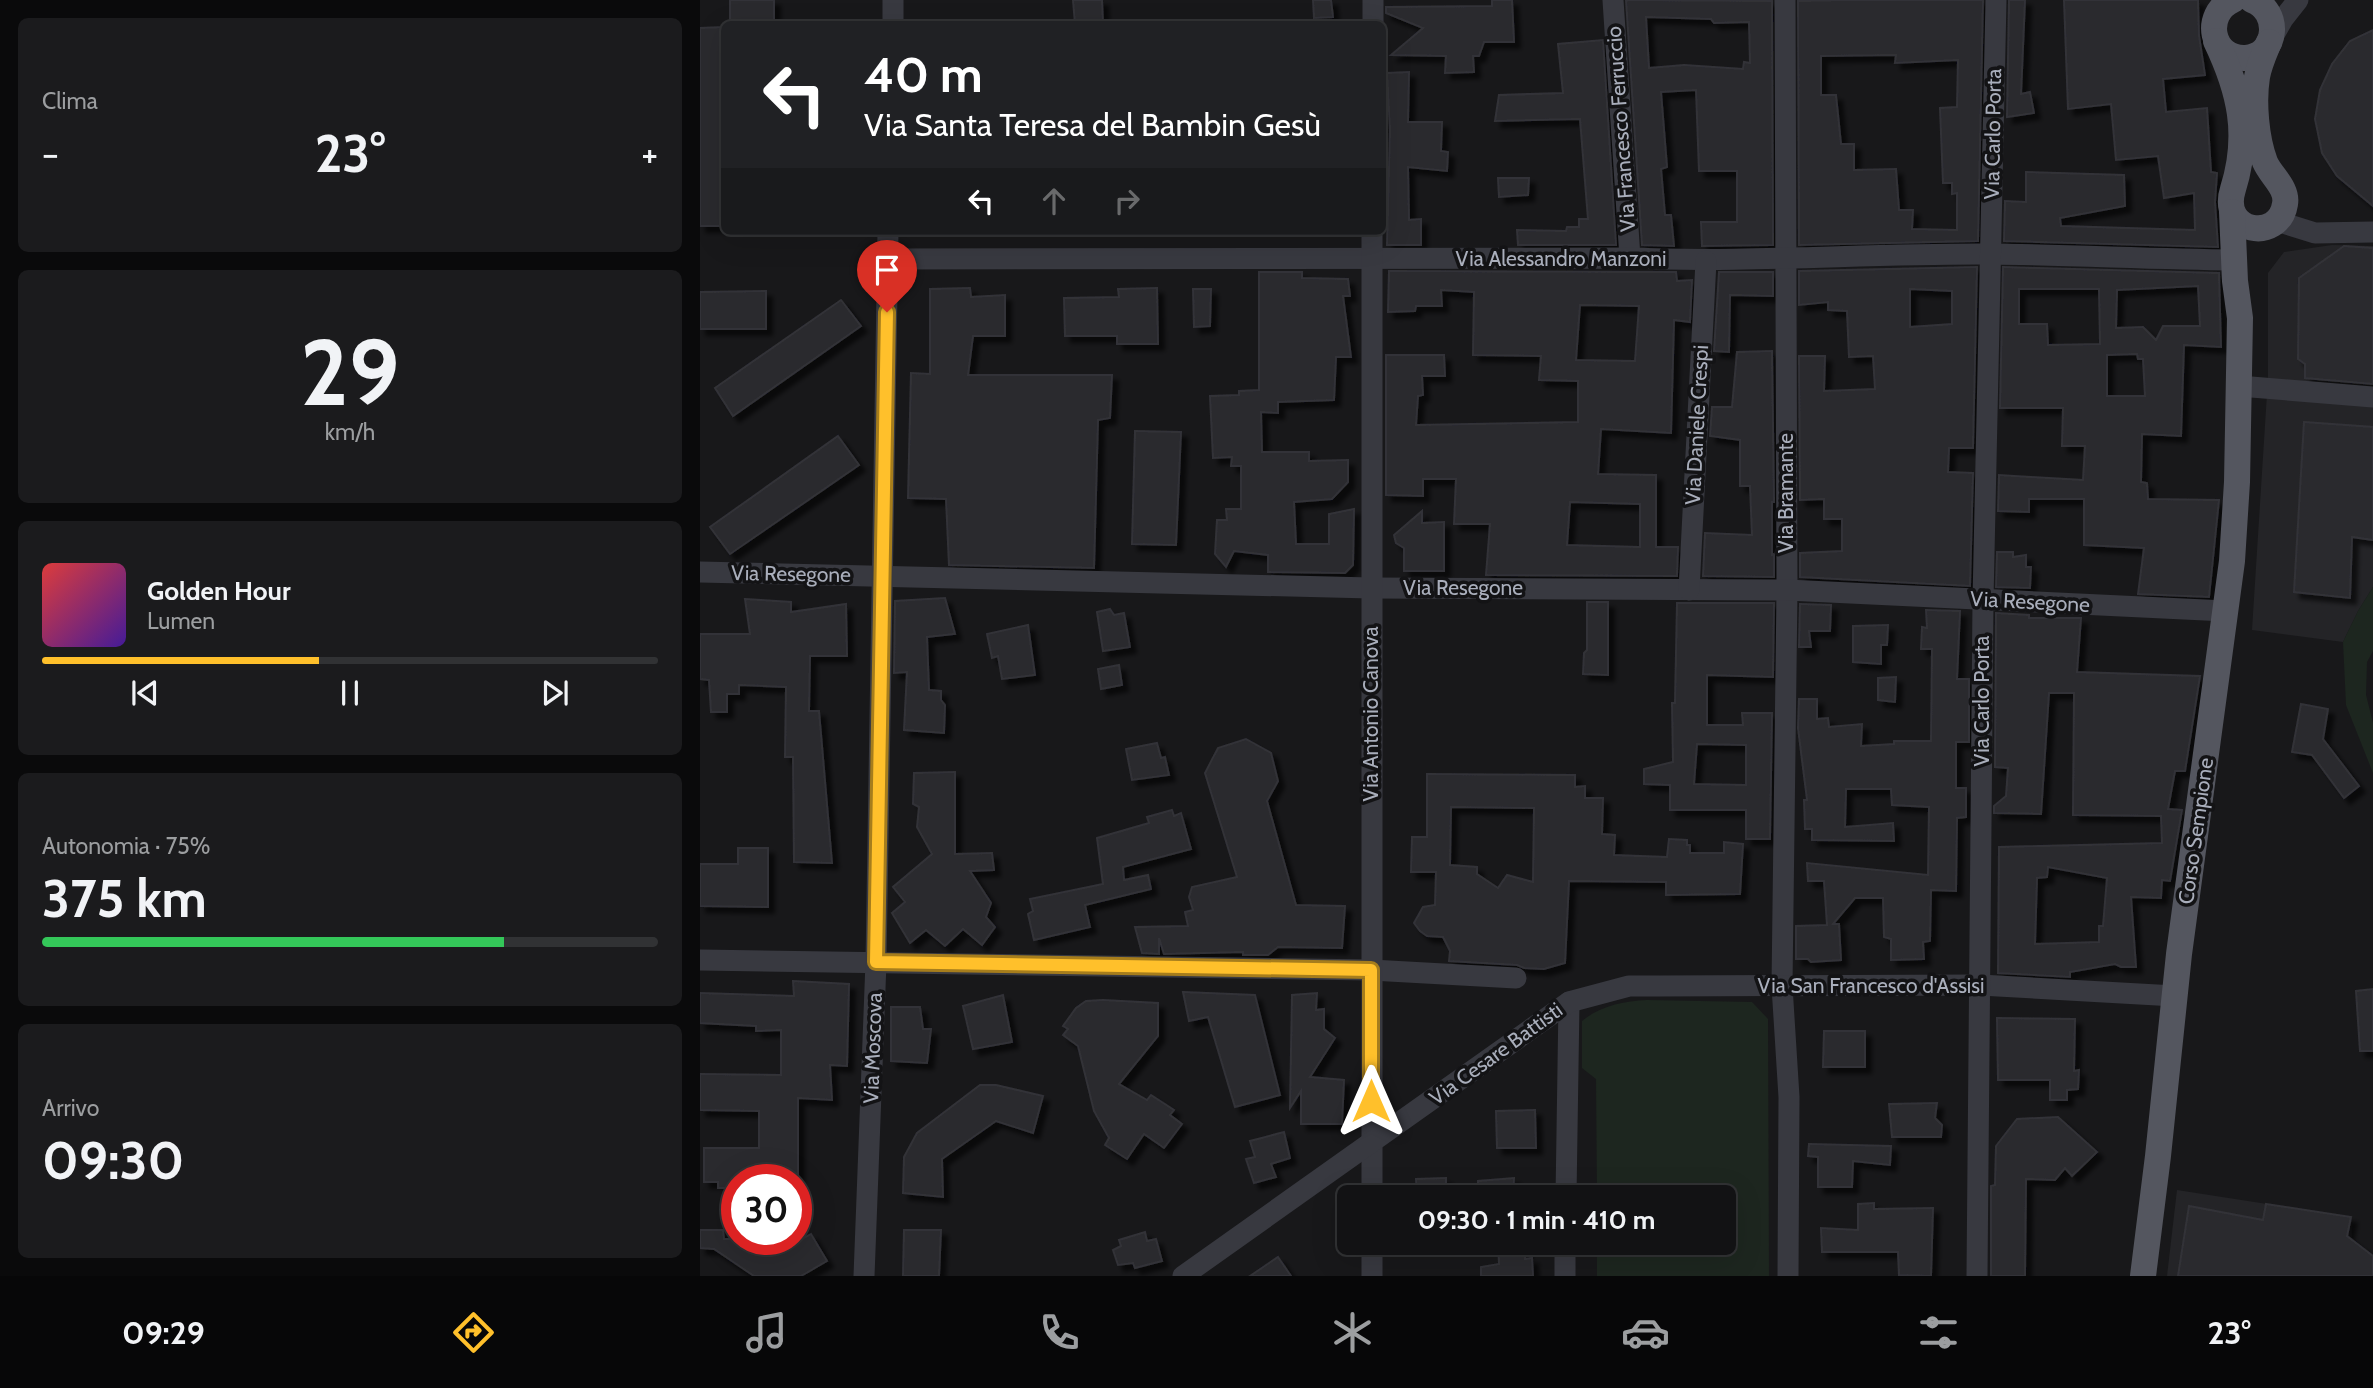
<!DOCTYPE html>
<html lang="it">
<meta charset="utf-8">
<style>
:root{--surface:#121214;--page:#1b1b1d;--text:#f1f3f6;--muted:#9c9ea0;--line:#313234;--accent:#ffc02b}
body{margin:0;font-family:Cabin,sans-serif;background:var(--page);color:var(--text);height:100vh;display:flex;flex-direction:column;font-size:26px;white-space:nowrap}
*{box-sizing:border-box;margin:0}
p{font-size:23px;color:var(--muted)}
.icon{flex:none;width:38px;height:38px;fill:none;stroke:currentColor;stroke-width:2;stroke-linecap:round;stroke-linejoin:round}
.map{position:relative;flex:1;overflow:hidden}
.details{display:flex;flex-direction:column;gap:18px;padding:18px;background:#0a0a0b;width:700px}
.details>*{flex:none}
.hud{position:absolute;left:21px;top:21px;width:665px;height:214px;border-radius:10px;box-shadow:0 7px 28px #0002,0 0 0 2px var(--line);background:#202124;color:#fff;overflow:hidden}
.speed{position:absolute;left:21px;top:1164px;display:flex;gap:14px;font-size:35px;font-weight:700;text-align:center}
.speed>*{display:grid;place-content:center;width:91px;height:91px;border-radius:50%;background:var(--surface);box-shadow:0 7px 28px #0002,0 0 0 2px var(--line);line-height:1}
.speed .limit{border:10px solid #d22;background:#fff;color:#111}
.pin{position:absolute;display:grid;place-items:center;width:60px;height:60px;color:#fff;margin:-72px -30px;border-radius:50% 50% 50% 0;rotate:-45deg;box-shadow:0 0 7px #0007}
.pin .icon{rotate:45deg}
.me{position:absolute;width:77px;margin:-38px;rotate:0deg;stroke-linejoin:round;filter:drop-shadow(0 0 5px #0008)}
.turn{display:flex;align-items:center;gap:24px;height:147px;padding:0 28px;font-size:32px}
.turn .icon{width:91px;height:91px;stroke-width:2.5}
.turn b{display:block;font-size:49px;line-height:60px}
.lanes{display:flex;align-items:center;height:66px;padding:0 28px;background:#0003;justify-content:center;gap:35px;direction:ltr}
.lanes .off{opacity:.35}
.big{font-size:52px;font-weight:700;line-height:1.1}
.details .widget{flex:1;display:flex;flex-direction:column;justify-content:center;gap:10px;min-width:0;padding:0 24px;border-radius:10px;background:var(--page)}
.details .dial{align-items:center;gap:0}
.dial b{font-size:91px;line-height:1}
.song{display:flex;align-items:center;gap:21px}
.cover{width:84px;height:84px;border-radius:10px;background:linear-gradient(135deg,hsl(0 70% 55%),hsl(260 70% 35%))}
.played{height:7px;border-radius:4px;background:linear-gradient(90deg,var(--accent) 45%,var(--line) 45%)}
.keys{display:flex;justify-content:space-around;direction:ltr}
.heat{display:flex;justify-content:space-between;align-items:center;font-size:38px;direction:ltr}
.charge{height:10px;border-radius:5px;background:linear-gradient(90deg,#34c759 75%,var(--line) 0)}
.trip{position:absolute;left:637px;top:1185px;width:399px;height:70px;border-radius:10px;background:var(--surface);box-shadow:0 7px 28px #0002,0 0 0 2px var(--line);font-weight:700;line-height:70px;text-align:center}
.dock{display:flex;height:112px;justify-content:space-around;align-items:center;background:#070708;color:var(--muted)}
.dock .icon{width:49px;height:49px}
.dock .selected{color:var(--accent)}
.dock b{font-size:32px;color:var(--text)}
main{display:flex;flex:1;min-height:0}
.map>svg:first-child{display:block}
.built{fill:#242427}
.green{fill:#1d261f}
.building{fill:#2b2b2e;stroke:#323237;stroke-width:2;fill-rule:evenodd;filter:url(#shadow)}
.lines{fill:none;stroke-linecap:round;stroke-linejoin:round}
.minor{stroke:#383940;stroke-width:21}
.major{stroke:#54565f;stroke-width:26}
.route-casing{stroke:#a67d1c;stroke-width:18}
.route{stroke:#ffc02b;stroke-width:12}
.labels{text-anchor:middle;stroke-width:7;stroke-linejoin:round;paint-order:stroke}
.street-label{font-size:21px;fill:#a9aebb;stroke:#131315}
</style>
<main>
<section class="details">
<div class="widget"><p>Clima</p>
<div class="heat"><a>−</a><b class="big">23°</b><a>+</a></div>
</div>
<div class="widget dial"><b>29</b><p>km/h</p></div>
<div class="widget">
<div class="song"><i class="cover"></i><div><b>Golden Hour</b><p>Lumen</p></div></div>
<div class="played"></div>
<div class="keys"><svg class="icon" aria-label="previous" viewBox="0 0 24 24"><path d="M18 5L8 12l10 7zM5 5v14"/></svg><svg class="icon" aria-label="pause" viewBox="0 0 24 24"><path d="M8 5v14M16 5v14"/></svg><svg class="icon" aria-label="next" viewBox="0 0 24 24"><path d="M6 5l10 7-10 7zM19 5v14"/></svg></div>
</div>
<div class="widget"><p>Autonomia · 75%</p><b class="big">375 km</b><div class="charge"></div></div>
<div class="widget"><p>Arrivo</p><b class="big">09:30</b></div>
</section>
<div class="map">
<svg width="1673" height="1276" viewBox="0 0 1673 1276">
<defs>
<filter id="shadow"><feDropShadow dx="6" dy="6" stdDeviation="2" flood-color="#0009"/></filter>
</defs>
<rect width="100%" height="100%" fill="#18181a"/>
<g class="built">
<polygon points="1632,245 1673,246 1673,587 1658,611 1643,642 1552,630 1568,378 1568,273 1584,252"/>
<polygon points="1477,1190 1651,1217 1654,1276 1467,1276"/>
</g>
<g class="green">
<polygon points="1673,587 1673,651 1667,662 1666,695 1673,723 1673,773 1646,705 1643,642 1658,611"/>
<path d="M947,1000L1052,1002L1068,1019L1069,1276H897V1243L1024,1242V1197H897L896,1079L882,1068V1021C900,1006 924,1001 947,1000Z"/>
</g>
<g class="building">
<rect x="30" y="0" width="44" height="24"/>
<polygon points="373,0 402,0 403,24 375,24"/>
<polygon points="613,0 631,0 633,17 614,18"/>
<polygon points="792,0 812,0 814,42 784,42 779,56 773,56 774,72 745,73 746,56 691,55 723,28 686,13 686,7 792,6"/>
<path d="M926,0L1072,1L1073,245L1002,246L1001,222H1037V171H999L996,90L961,92L967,167L961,169L965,215H971L974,246L942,245ZM946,17L1011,19L1014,23L1049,22L1050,63L1044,62L1043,69L984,65L949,68Z"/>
<path d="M1146,0H1283L1278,241L1099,245L1098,1ZM1196,55L1195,63L1258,60L1257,107L1240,108L1243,183H1252V194L1257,193V230L1212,229L1213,210H1199L1196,169L1154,170V144H1141L1136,95H1121V56Z"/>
<polygon points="1309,0 1325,0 1321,94 1330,92 1334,113 1307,117"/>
<polygon points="1364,0 1498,0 1499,36 1505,75 1463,79 1466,112 1507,108 1511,172 1517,173 1515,202 1518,247 1304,241 1305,201 1326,202 1326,172 1424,175 1425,206 1360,218 1361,226 1495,230 1494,193 1464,198 1458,156 1416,160 1411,104 1368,109"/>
<polygon points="24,27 24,226 0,226 0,28"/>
<polygon points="1673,30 1673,206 1637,176 1622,153 1615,119 1620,90 1632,64 1650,41"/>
<polygon points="903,40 916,245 818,245 817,230 866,231 867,227 879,227 879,219 888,219 880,119 795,121 799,95 863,93 858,44"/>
<polygon points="709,72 708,122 742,122 741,151 748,152 747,171 708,167 709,220 721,219 721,245 687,245 690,130 687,73"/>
<polygon points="798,178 829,178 828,195 799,197"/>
<polygon points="1644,246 1673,248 1673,384 1605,378 1605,364 1598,359 1599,278"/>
<path d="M1277,267L1273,448H1249L1248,472L1273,473L1270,586L1100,577V553L1142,551V519H1124V499L1100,500L1099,356H1125L1124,391L1175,389L1173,356L1149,357L1147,311L1128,310V302L1099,305V271ZM1210,289L1252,291V324L1210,327Z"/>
<path d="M1303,267L1519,273L1521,347L1484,345L1481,436L1442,434L1441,482L1447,483L1448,499L1519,500L1509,597L1438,594L1444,548L1384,545V499H1329V512L1298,511L1299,475L1383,480L1385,446H1362L1363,408H1300ZM1498,286L1500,326H1463L1456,340L1443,327L1416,328L1417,290ZM1319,289H1399L1400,344L1348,345L1347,324H1319ZM1437,354L1438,359H1443L1445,396H1407V355Z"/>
<path d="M689,271L976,272L977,281L992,280L990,322L974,320L971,433L901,429L898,474L956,475V547H978L977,576L786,575L790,524H754L756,479H723V496L686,495V355H744L745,376H722L723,395L718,396L716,425L878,422V381L839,380L841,356L773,355L774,292L741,290L742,306H716L715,311L688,312ZM880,305L939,306L935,361L876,360ZM870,502L940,504V547L867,545Z"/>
<polygon points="559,272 602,272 602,278 648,279 650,296 643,296 651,357 636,357 634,400 578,402 578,413 561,412 562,452 609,452 609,461 648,460 648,482 632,499 594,502 596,544 629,544 629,514 654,509 653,565 645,573 568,572 568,555 534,551 526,567 515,554 517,520 527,520 526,509 541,509 541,466 531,466 532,457 513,458 510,396 539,395 539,391 559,390"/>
<polygon points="1019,272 1073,272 1073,296 1030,295 1029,352 1014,351"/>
<polygon points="270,288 271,297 305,295 305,336 273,336 268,375 412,375 410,418 398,420 394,568 249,565 246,499 208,498 211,373 230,374 230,289"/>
<polygon points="457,288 458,344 417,344 417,336 365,336 364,298 419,297 418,289"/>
<polygon points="493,289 511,289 510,326 494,327"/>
<polygon points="66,291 66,329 0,329 0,292"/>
<polygon points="141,300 161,326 33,416 15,388"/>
<polygon points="1072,351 1074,502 1072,502 1072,555 1074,554 1074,577 1003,576 1005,533 1052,535 1050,486 1040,486 1040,440 1010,436 1012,407 1032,407 1037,352"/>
<polygon points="1604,422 1673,427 1673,540 1652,537 1650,598 1594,592"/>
<polygon points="435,431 481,432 476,545 432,544"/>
<polygon points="138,436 159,465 30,554 10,527"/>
<polygon points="722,511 722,523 744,522 744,571 704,571 704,548 696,543 694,535"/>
<polygon points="1297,552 1313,552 1313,557 1326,555 1326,567 1331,567 1330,588 1296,587"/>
<polygon points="245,598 255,634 227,637 229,690 241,691 241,700 245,705 244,733 204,730 207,672 194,673 195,601"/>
<polygon points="45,599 91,602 91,612 146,604 147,656 110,656 109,711 119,711 132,863 94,862 93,757 85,757 86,687 39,685 39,694 27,694 27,712 11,712 9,680 0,679 0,634 50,634"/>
<polygon points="887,602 908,602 908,675 883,674 884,653 887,650"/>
<path d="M977,603H1074L1073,677L1007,675V725H1043L1042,713H1072L1070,839H1046V810H970V785L944,784V769L973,762L972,703H975ZM997,744L1046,745V785L994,784Z"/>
<polygon points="1100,604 1131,605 1130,631 1109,631 1111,647 1099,647"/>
<polygon points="410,609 414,615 424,613 430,647 403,651 397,612"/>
<polygon points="1226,610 1260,611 1257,679 1269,679 1269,742 1256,742 1256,788 1266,788 1266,817 1257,818 1256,891 1231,890 1230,941 1223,942 1224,959 1191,960 1191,939 1184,937 1183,898 1155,898 1133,924 1139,924 1141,960 1111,962 1108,959 1096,959 1096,926 1127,925 1124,881 1108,881 1107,863 1228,875 1229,807 1192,805 1191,789 1146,789 1145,827 1193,823 1194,841 1112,840 1112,829 1105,829 1104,800 1107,800 1098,728 1099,699 1117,699 1117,719 1128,718 1129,727 1162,724 1161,746 1194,744 1194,741 1231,741 1232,649 1221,649 1222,627 1227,628"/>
<path d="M1296,613L1329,615V618H1381L1377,672L1500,676L1485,771H1475L1468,809L1482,810L1470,881L1462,880L1461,898L1431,897L1436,967H1421L1415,964L1370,972V977L1298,973L1299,847L1462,843L1461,816L1373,815L1374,693H1349L1341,814L1294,813V806L1306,796L1308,768L1295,767ZM1348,867L1407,878L1403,926H1399V942L1335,944L1337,878L1347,877Z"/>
<polygon points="328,625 335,675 302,679 298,656 292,658 287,634"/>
<polygon points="1188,625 1187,645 1181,645 1181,664 1153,662 1153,626"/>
<polygon points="419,665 422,685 401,689 398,669"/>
<polygon points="1196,677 1195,702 1178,700 1178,678"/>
<polygon points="1601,704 1628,709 1623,739 1659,786 1644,798 1612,755 1592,752"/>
<polygon points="546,739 571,753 578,781 567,801 596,905 645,906 642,948 578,947 568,955 543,955 543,952 464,954 459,938 459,954 442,953 435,927 488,926 485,912 493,910 489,897 492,887 537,877 505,773 518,748"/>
<polygon points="457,743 461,758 465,757 469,775 432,780 426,749"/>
<polygon points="255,772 255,854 292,853 294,870 270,871 291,903 286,917 295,927 282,945 263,929 245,946 226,930 210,943 192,913 205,902 193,887 232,854 217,827 219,807 213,804 214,773"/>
<path d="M727,774L875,775V787L885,786V798H903L902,834L915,835L914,855L967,857L969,839L987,840V845H990V853H1024V842L1043,844L1040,894L966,895V882L869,881L865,963L844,969L824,968L817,965L749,961L750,951L743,937L727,936L720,931L714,923L723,907L735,905L736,872H711L712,837H727ZM751,807L834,808L833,882L807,875L798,888L777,874V867L750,865Z"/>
<polygon points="472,810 474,816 481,813 491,849 423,867 424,880 448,875 451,889 385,905 390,927 334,940 328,914 333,911 330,899 403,884 397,838 449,823 447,817"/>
<polygon points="38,848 68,848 68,907 0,906 0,864 38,864"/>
<polygon points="93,981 149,984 147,1066 130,1065 132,1100 98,1098 98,1178 37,1180 37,1188 18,1188 18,1182 4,1182 4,1148 59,1148 59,1111 0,1110 0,1074 81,1075 81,1030 56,1031 56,1026 0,1023 0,993 94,996"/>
<polygon points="1673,989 1673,1051 1660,1051 1656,991"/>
<polygon points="483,992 555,995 580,1095 535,1107 508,1017 489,1021"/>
<polygon points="617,993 616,1010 624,1009 624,1029 635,1038 610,1077 644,1080 642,1124 601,1124 601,1091 590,1108 592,995"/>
<polygon points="303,995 312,1042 273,1049 263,1006"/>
<polygon points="403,1000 458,1003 458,1036 419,1084 447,1100 451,1095 474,1110 470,1115 482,1124 464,1148 444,1134 427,1159 405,1145 409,1138 394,1111 378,1046 363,1035 368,1029 363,1026 376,1008 386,1001"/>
<polygon points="191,1007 220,1007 223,1029 231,1029 227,1063 191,1061"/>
<polygon points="1297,1018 1375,1019 1374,1071 1379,1070 1378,1089 1367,1090 1367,1100 1350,1100 1350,1080 1298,1080"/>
<polygon points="1124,1031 1165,1031 1165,1067 1123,1067"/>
<polygon points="280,1085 296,1085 343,1096 333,1133 296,1121 242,1159 243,1197 203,1193 204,1157 217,1133"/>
<polygon points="1237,1103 1235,1118 1242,1125 1241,1137 1192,1137 1189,1104"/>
<polygon points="835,1110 836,1148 797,1148 796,1111"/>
<polygon points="1358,1117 1397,1152 1372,1176 1365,1168 1355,1180 1326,1179 1325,1276 1291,1276 1291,1186 1295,1185 1296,1146 1317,1119"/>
<polygon points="584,1132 590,1158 571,1164 576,1177 554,1183 546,1159 555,1157 550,1141"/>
<polygon points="1109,1144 1191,1146 1190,1165 1153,1161 1152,1187 1118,1187 1118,1157 1108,1156"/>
<polygon points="746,1178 746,1197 717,1197 716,1179"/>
<polygon points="814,1178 813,1197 778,1197 778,1181"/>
<polygon points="1174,1203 1174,1209 1233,1208 1231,1276 1199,1275 1198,1252 1122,1252 1121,1228 1158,1230 1158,1204"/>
<polygon points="1566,1204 1651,1217 1647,1236 1673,1256 1673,1276 1478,1276 1489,1206 1563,1220"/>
<polygon points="0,1230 23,1230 24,1239 56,1239 77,1252 111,1234 127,1261 101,1276 54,1276 14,1249 0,1248"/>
<polygon points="204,1230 241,1230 239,1276 203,1276"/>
<polygon points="445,1232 447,1241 456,1239 462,1261 435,1268 433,1263 418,1265 413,1250 421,1246 419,1240"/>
<polygon points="798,1242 826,1242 825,1259 832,1258 833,1276 781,1276 781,1267 799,1264"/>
<polygon points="578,1257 591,1276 550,1276"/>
</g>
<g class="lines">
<g class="minor">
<polyline points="913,0 930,258"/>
<polyline points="1085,0 1087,590 1082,986 1089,1097 1088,1276"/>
<polyline points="193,24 193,0"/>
<polyline points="673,24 673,0"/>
<polyline points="1571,40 1583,19 1598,0"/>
<polyline points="1572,224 1583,223 1615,233 1673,232"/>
<path d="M188,259L930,258C1050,263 1170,253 1290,254C1371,255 1452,259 1534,260"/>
<polyline points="1539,386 1673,397"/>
<polyline points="0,572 671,588 1087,590 1526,611"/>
<polyline points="989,590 1006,261"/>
<polyline points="0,960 671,970 816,978"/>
<polyline points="672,1197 672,231"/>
<polyline points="866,1197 869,1002"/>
<polyline points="672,1242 672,1276"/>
<polyline points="164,1276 176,962 188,231"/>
<polyline points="483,1276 869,1002 929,986 958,986 1280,985 1475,996"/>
<polyline points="865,1276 865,1242"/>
<polyline points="1277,1276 1283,600 1296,0"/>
</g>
<g class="major">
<path d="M1533,0C1502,14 1511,60 1546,58C1578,55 1581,11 1552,0"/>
<path d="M1516,41C1540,91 1550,135 1533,189C1519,233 1579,243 1585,204C1588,188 1571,176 1565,162C1556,138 1553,102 1557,77C1559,65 1564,54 1569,42"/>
<polyline points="1443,1276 1458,1156 1479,954 1532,561 1537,482 1540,318 1535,281 1532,212"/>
</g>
</g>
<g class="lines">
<defs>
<polyline id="route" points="187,312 176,962 671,970 671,1101"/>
</defs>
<use href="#route" class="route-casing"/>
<use href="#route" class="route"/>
</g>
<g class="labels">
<g class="street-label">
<text transform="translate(921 129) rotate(-94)" y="7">Via Francesco Ferruccio</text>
<text transform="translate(1293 134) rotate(-89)" y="7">Via Carlo Porta</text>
<text x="861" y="266">Via Alessandro Manzoni</text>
<text transform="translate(997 425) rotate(-87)" y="7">Via Daniele Crespi</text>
<text transform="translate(1086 493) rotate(-90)" y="7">Via Bramante</text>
<text transform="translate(91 574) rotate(1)" y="7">Via Resegone</text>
<text x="763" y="595">Via Resegone</text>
<text transform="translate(1330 602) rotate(3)" y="7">Via Resegone</text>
<text transform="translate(1282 701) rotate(-90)" y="7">Via Carlo Porta</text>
<text transform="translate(671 714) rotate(-90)" y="7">Via Antonio Canova</text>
<text transform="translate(1496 831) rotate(-82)" y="7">Corso Sempione</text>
<text x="1171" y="993">Via San Francesco d'Assisi</text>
<text transform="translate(173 1048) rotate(-88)" y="7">Via Moscova</text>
<text transform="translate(796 1054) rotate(-36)" y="7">Via Cesare Battisti</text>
</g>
</g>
</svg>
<div class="speed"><div class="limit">30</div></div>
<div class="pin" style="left:187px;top:312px;background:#d93025"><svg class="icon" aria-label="arrive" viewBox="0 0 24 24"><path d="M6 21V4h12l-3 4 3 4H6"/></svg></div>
<svg class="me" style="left:671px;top:1101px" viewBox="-20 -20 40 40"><path d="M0-17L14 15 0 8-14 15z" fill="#ffc02b" stroke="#fff" stroke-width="4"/></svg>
<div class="trip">09:30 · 1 min · 410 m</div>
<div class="hud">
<div class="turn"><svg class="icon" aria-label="left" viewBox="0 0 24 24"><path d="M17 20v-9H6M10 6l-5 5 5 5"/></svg><div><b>40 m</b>Via Santa Teresa del Bambin Gesù</div></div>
<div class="lanes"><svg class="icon" aria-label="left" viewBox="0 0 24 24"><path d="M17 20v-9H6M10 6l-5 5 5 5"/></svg><svg class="icon off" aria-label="ahead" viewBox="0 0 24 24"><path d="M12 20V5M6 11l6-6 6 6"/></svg><svg class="icon off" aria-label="right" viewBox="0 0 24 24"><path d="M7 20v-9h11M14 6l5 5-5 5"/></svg></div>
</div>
</div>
</main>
<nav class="dock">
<b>09:29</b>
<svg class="icon selected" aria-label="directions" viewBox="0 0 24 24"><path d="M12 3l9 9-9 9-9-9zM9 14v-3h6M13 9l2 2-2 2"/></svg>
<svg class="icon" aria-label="music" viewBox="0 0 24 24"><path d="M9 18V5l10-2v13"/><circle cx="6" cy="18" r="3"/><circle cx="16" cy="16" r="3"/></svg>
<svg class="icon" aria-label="phone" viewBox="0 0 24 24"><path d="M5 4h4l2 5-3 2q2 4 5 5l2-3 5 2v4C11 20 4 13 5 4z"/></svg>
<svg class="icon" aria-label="climate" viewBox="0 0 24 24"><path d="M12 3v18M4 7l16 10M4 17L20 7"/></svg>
<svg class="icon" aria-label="car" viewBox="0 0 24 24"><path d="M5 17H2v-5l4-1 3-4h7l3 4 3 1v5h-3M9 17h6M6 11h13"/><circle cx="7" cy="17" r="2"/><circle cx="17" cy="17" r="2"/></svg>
<svg class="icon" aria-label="filters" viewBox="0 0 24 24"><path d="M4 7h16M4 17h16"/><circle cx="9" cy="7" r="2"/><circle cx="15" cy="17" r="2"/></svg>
<b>23°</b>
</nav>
